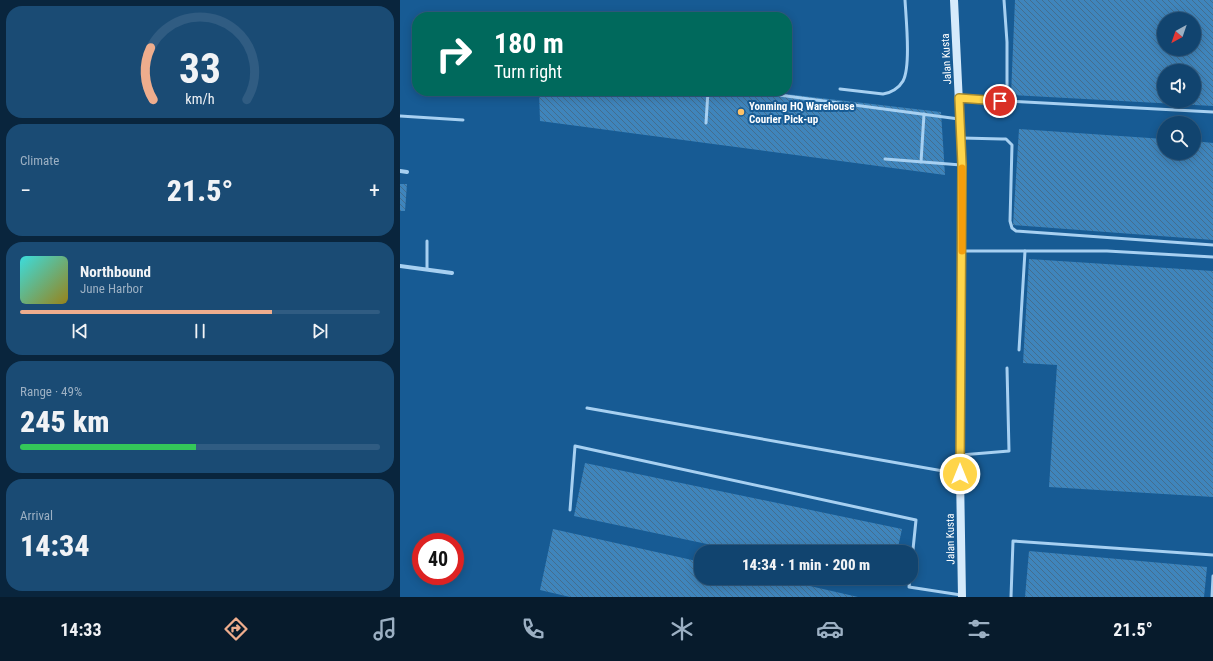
<!DOCTYPE html>
<meta charset="utf-8">
<style>
:root{--surface:#11446f;--page:#1a4b74;--text:#f1f3f6;--muted:#9cb0c3;--line:#305c82;--accent:#eead8d}
body{margin:0;font-family:"Roboto Condensed",sans-serif;background:var(--page);color:var(--text);height:100vh;display:flex;flex-direction:column;font-size:15px;white-space:nowrap}
*{box-sizing:border-box;margin:0}
p{font-size:13px;color:var(--muted)}
.icon{flex:none;width:22px;height:22px;fill:none;stroke:currentColor;stroke-width:2;stroke-linecap:round;stroke-linejoin:round}
.map{position:relative;flex:1;overflow:hidden}
.drawer{display:flex;flex-direction:column;gap:6px;padding:6px;background:#09253d;width:400px}
.drawer>*{flex:none}
.banner{position:absolute;left:12px;top:12px;width:380px;height:84px;border-radius:16px;box-shadow:0 2px 10px #0003,0 0 0 1px var(--line);background:#00695c;color:#fff;overflow:hidden}
.needle{width:26px;rotate:220deg}
.fabs{position:absolute;left:757px;top:12px;display:grid;gap:8px}
.fabs a{display:grid;place-items:center;width:44px;height:44px;border-radius:50%;background:var(--surface);box-shadow:0 2px 10px #0003,0 0 0 1px var(--line);font-size:20px}
.speed{position:absolute;left:12px;top:533px;display:flex;gap:8px;font-size:20px;font-weight:700;text-align:center}
.speed>*{display:grid;place-content:center;width:52px;height:52px;border-radius:50%;background:var(--surface);box-shadow:0 2px 10px #0003,0 0 0 1px var(--line);line-height:1}
.speed .limit{border:6px solid #d22;background:#fff;color:#111}
.pin{position:absolute;display:grid;place-items:center;width:34px;height:34px;color:#fff;margin:-17px;border:2px solid #fff;border-radius:50%;box-shadow:0 1px 4px #0007}
.me{position:absolute;width:44px;margin:-22px;rotate:0deg;stroke-linejoin:round;filter:drop-shadow(0 0 3px #0008)}
.turn{display:flex;align-items:center;gap:14px;height:84px;padding:0 16px;font-size:18px}
.turn .icon{width:52px;height:52px;stroke-width:2.5}
.turn b{display:block;font-size:28px;line-height:34px}
.big{font-size:30px;font-weight:800;line-height:1.1}
.drawer .tile{flex:1;display:flex;flex-direction:column;justify-content:center;gap:6px;min-width:0;padding:0 14px;border-radius:16px;background:var(--page)}
.drawer .dial{align-items:center;gap:0}
.dial svg{height:104px;overflow:visible;fill:none;stroke:var(--line);stroke-width:7;stroke-linecap:round;text-anchor:middle}
.dial text{fill:var(--text);stroke:none}
.song{display:flex;align-items:center;gap:12px}
.cover{width:48px;height:48px;border-radius:6px;background:linear-gradient(135deg,hsl(180 70% 55%),hsl(50 70% 35%))}
.played{height:4px;border-radius:2px;background:linear-gradient(90deg,var(--accent) 70%,var(--line) 70%)}
.keys{display:flex;justify-content:space-around;direction:ltr}
.heat{display:flex;justify-content:space-between;align-items:center;font-size:22px;direction:ltr}
.charge{height:6px;border-radius:3px;background:linear-gradient(90deg,#34c759 49%,var(--line) 0)}
.trip{position:absolute;left:294px;top:545px;width:224px;height:40px;border-radius:16px;background:var(--surface);box-shadow:0 2px 10px #0003,0 0 0 1px var(--line);font-weight:800;line-height:40px;text-align:center}
.tabs{display:flex;height:64px;justify-content:space-around;align-items:center;background:#071b2c;color:var(--muted)}
.tabs .icon{width:28px;height:28px}
.tabs .active{color:var(--accent)}
.tabs b{font-size:18px;color:var(--text)}
main{display:flex;flex:1;min-height:0}
.map>svg:first-child{display:block}
.building{fill:url(#building-back-hatch);fill-rule:evenodd}
.lines{fill:none;stroke-linecap:round;stroke-linejoin:round}
.lane{stroke:#a7d0f1;stroke-width:3}
.street{stroke:#a7d0f1;stroke-width:4}
.secondary{stroke:#d5eafb;stroke-width:8}
.route-casing{stroke:#a68a30;stroke-width:10}
.route{stroke:#ffd54a;stroke-width:7}
.slow{stroke:#f59e0b;stroke-width:7}
.poi-dot{fill:#ffc266;stroke:#175b94;stroke-width:1.5}
.labels{text-anchor:middle;stroke-width:4;stroke-linejoin:round;paint-order:stroke}
.street-label{font-size:11px;fill:#fff;stroke:#175b94}
.poi-label{font-size:11px;font-weight:bold;fill:#fff;stroke:#175b94;text-anchor:start}
</style>
<main>
<section class="drawer">
<div class="tile dial"><svg viewBox="0 0 100 80">
<path d="M14 69A42 42 0 1 1 86 69"/>
<path d="M14 69A42 42 0 0 1 12 29" stroke="#eead8d"/>
<text x="50" y="56" font-size="32" font-weight="700">33</text>
<text x="50" y="72" font-size="11">km/h</text>
</svg></div>
<div class="tile"><p>Climate</p>
<div class="heat"><a>−</a><b class="big">21.5°</b><a>+</a></div>
</div>
<div class="tile">
<div class="song"><i class="cover"></i><div><b>Northbound</b><p>June Harbor</p></div></div>
<div class="played"></div>
<div class="keys"><svg class="icon" aria-label="previous" viewBox="0 0 24 24"><path d="M18 5L8 12l10 7zM5 5v14"/></svg><svg class="icon" aria-label="pause" viewBox="0 0 24 24"><path d="M8 5v14M16 5v14"/></svg><svg class="icon" aria-label="next" viewBox="0 0 24 24"><path d="M6 5l10 7-10 7zM19 5v14"/></svg></div>
</div>
<div class="tile"><p>Range · 49%</p><b class="big">245 km</b><div class="charge"></div></div>
<div class="tile"><p>Arrival</p><b class="big">14:34</b></div>
</section>
<div class="map">
<svg width="813" height="597" viewBox="0 0 813 597">
<defs>
<pattern id="building-back-hatch" width="6" height="6" patternUnits="userSpaceOnUse"><rect width="6" height="6" fill="#3f85bc"/><path d="M-1 5l2 2M0 0l6 6M5-1l2 2" fill="none" stroke="#446e8f"/></pattern>
</defs>
<rect width="100%" height="100%" fill="#175b94"/>
<g class="building">
<path d="M615,0H813V106L611,95ZM764,19H794V49H764ZM764,71H794V101H764Z"/>
<polygon points="139,91 359,91 541,112 545,175 140,121"/>
<polygon points="619,129 764,139 764,153 794,153 794,141 813,143 813,240 613,225"/>
<polygon points="0,184 7,184 5,211 0,211"/>
<polygon points="629,259 813,271 813,497 649,487 657,365 623,363"/>
<polygon points="185,463 502,529 497,552 345,552 174,516"/>
<polygon points="153,529 301,562 301,578 375,578 458,597 170,597 140,590"/>
<polygon points="629,551 807,567 804,597 625,597"/>
<polygon points="472,578 492,578 491,583"/>
</g>
<g class="lines">
<g class="lane">
<path d="M440,89L483,94C491,93 499,88 503,81C511,67 506,18 505,0"/>
<polyline points="348,91 559,119"/>
<polyline points="559,98 607,101 607,42 604,0"/>
<polyline points="607,101 813,112"/>
<polyline points="0,116 63,120"/>
<polyline points="306,123 308,91"/>
<polyline points="562,138 602,139 606,139 612,145 610,221 612,228 616,231 813,245"/>
<polyline points="485,159 561,165"/>
<polyline points="521,162 524,114"/>
<polyline points="27,241 27,269"/>
<polyline points="562,251 707,251 813,257"/>
<polyline points="619,350 625,251"/>
<polyline points="187,408 560,474"/>
<polyline points="561,455 609,451 607,368"/>
<polyline points="170,510 175,446 516,520 511,569"/>
<polyline points="510,578 509,587 561,595"/>
<polyline points="611,597 613,541 813,555"/>
<polyline points="812,597 813,576"/>
</g>
<g class="street">
<polyline points="0,171 7,172"/>
<polyline points="0,266 52,273"/>
</g>
<polyline class="secondary" points="554,0 562,165 560,474 562,597"/>
</g>
<g class="lines">
<defs>
<polyline id="route" points="560,474 562,165 559,98 600,101"/>
</defs>
<use href="#route" class="route-casing"/>
<use href="#route" class="route"/>
<polyline class="slow" points="562,251 562,168"/>
</g>
<circle class="poi-dot" cx="341" cy="112" r="4"/>
<g class="labels">
<g class="street-label">
<text transform="translate(546 59) rotate(-93)" y="4">Jalan Kusta</text>
<text transform="translate(550 539) rotate(-91)" y="4">Jalan Kusta</text>
</g>
<g class="poi-label">
<text x="349" y="110">Yonming HQ Warehouse<tspan x="349" dy="13">Courier Pick-up</tspan></text>
</g>
</g>
</svg>
<div class="fabs">
<a><svg class="needle" viewBox="-14 -14 28 28"><path d="M0-13l5 13h-10z" fill="#e53935"/><path d="M0 13l5-13h-10z" fill="#9cb0c3"/></svg></a>
<a><svg class="icon" aria-label="sound" viewBox="0 0 24 24"><path d="M4 9h4l5-4v14l-5-4H4zM17 9q2 3 0 6"/></svg></a>
<a><svg class="icon" aria-label="search" viewBox="0 0 24 24"><circle cx="10" cy="10" r="6"/><path d="M15 15l6 6"/></svg></a>
</div>
<div class="speed"><div class="limit">40</div></div>
<div class="pin" style="left:600px;top:101px;background:#d93025"><svg class="icon" aria-label="arrive" viewBox="0 0 24 24"><path d="M6 21V4h12l-3 4 3 4H6"/></svg></div>
<svg class="me" style="left:560px;top:474px" viewBox="-20 -20 40 40"><circle r="17" fill="#ffd54a" stroke="#fff" stroke-width="3"/><path d="M0-11L8 9 0 5-8 9z" fill="#fff"/></svg>
<div class="trip">14:34 · 1 min · 200 m</div>
<div class="banner">
<div class="turn"><svg class="icon" aria-label="right" viewBox="0 0 24 24"><path d="M7 20v-9h11M14 6l5 5-5 5"/></svg><div><b>180 m</b>Turn right</div></div>
</div>
</div>
</main>
<nav class="tabs">
<b>14:33</b>
<svg class="icon active" aria-label="directions" viewBox="0 0 24 24"><path d="M12 3l9 9-9 9-9-9zM9 14v-3h6M13 9l2 2-2 2"/></svg>
<svg class="icon" aria-label="music" viewBox="0 0 24 24"><path d="M9 18V5l10-2v13"/><circle cx="6" cy="18" r="3"/><circle cx="16" cy="16" r="3"/></svg>
<svg class="icon" aria-label="phone" viewBox="0 0 24 24"><path d="M5 4h4l2 5-3 2q2 4 5 5l2-3 5 2v4C11 20 4 13 5 4z"/></svg>
<svg class="icon" aria-label="climate" viewBox="0 0 24 24"><path d="M12 3v18M4 7l16 10M4 17L20 7"/></svg>
<svg class="icon" aria-label="car" viewBox="0 0 24 24"><path d="M5 17H2v-5l4-1 3-4h7l3 4 3 1v5h-3M9 17h6M6 11h13"/><circle cx="7" cy="17" r="2"/><circle cx="17" cy="17" r="2"/></svg>
<svg class="icon" aria-label="filters" viewBox="0 0 24 24"><path d="M4 7h16M4 17h16"/><circle cx="9" cy="7" r="2"/><circle cx="15" cy="17" r="2"/></svg>
<b>21.5°</b>
</nav>
